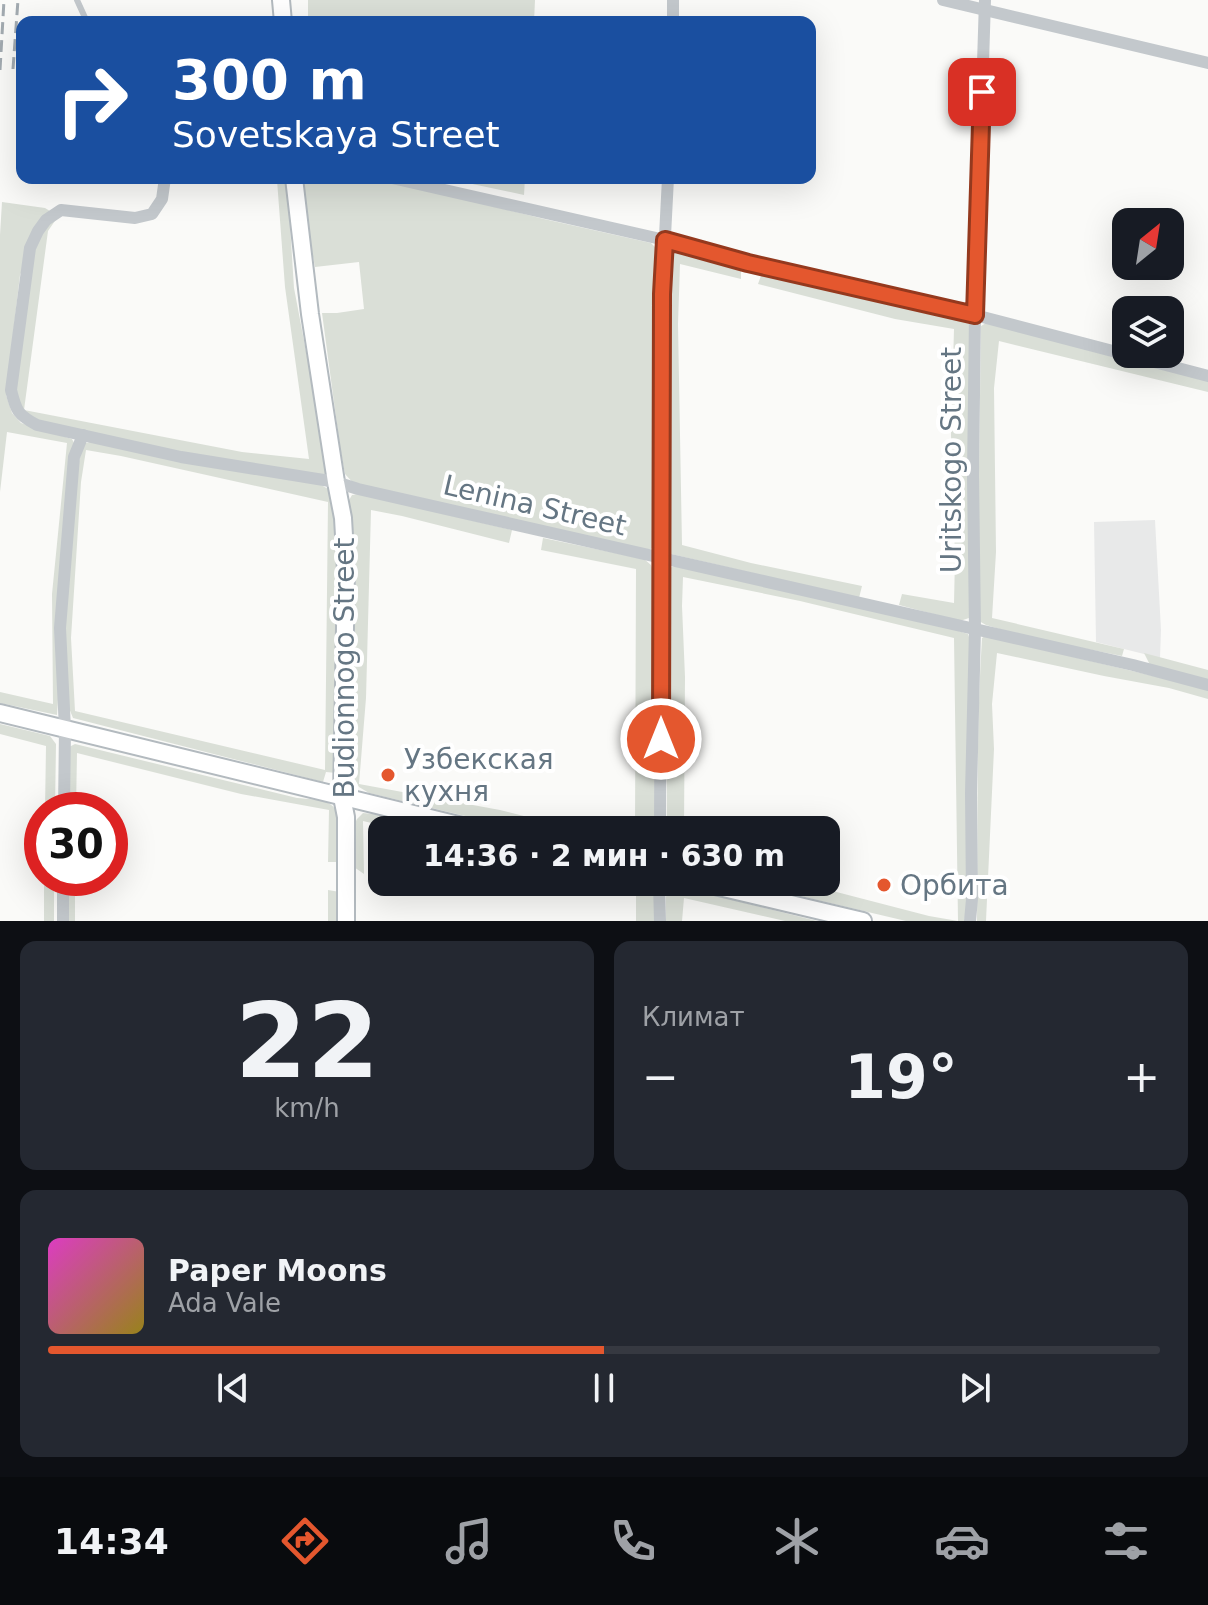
<!DOCTYPE html>
<html lang="ru">
<meta charset="utf-8">
<style>
:root{--surface:#171b24;--page:#242831;--text:#f1f3f6;--muted:#9ea1a6;--line:#363941;--accent:#e4572e}
body{margin:0;font-family:"DejaVu Sans",sans-serif;background:var(--page);color:var(--text);height:100vh;display:flex;flex-direction:column;font-size:30px;white-space:nowrap}
*{box-sizing:border-box;margin:0}
p{font-size:26px;color:var(--muted)}
.icon{flex:none;width:44px;height:44px;fill:none;stroke:currentColor;stroke-width:2;stroke-linecap:round;stroke-linejoin:round}
.map{position:relative;height:921px;overflow:hidden}
.panel{display:flex;flex-direction:column;gap:20px;padding:20px;background:#0d0f14;flex:1}
.panel>*{flex:none}
.top-card{position:absolute;left:16px;top:16px;width:800px;height:168px;border-radius:16px;box-shadow:0 8px 32px #0002;background:#1a4fa0;color:#fff;overflow:hidden}
.needle{width:52px;rotate:30deg}
.tools{position:absolute;left:1112px;top:208px;display:grid;gap:16px}
.tools a{display:grid;place-items:center;width:72px;height:72px;border-radius:16px;background:var(--surface);box-shadow:0 8px 32px #0002;font-size:40px}
.speed{position:absolute;left:24px;top:792px;display:flex;gap:16px;font-size:40px;font-weight:700;text-align:center}
.speed>*{display:grid;place-content:center;width:104px;height:104px;border-radius:50%;background:var(--surface);box-shadow:0 8px 32px #0002;line-height:1}
.speed .limit{border:12px solid #d22;background:#fff;color:#111}
.pin{position:absolute;display:grid;place-items:center;width:68px;height:68px;color:#fff;margin:-34px;border-radius:16px;box-shadow:0 4px 12px #0006}
.me{position:absolute;width:88px;margin:-44px;rotate:0deg;stroke-linejoin:round;filter:drop-shadow(0 0 6px #0008)}
.turn{display:flex;align-items:center;gap:28px;height:168px;padding:0 24px;font-size:36px}
.turn .icon{width:104px;height:104px;stroke-width:2.5}
.turn b{display:block;font-size:56px;line-height:68px}
.big{font-size:60px;font-weight:800;line-height:1.1}
.panel .widget{flex:1;display:flex;flex-direction:column;justify-content:center;gap:12px;min-width:0;padding:0 28px;border-radius:16px;background:var(--page)}
.panel .dial{align-items:center;gap:0}
.dial b{font-size:104px;line-height:1}
.song{display:flex;align-items:center;gap:24px}
.cover{width:96px;height:96px;border-radius:12px;background:linear-gradient(135deg,hsl(310 70% 55%),hsl(50 70% 35%))}
.played{height:8px;border-radius:4px;background:linear-gradient(90deg,var(--accent) 50%,var(--line) 50%)}
.keys{display:flex;justify-content:space-around;direction:ltr}
.heat{display:flex;justify-content:space-between;align-items:center;font-size:44px;direction:ltr}
.panel .tiles{flex:1;display:grid;gap:20px;grid-template-columns:1fr 1fr}
.widget:last-child{grid-column:span 2}
.trip{position:absolute;left:368px;top:816px;width:472px;height:80px;border-radius:16px;background:var(--surface);box-shadow:0 8px 32px #0002;font-weight:800;line-height:80px;text-align:center}
.tab-bar{display:flex;height:128px;justify-content:space-around;align-items:center;background:#090b0e;color:var(--muted)}
.tab-bar .icon{width:56px;height:56px}
.tab-bar .selected{color:var(--accent)}
.tab-bar b{font-size:36px;color:var(--text)}
.map>svg:first-child{display:block}
.built{fill:#e8e9e9}
.green{fill:#dadfd7;fill-rule:evenodd}
.lines{fill:none;stroke-linecap:round;stroke-linejoin:round}
.secondary-casing{stroke:#b3babf;stroke-width:20}
.lane{stroke:#c3c8cc;stroke-width:6}
.street{stroke:#c3c8cc;stroke-width:12}
.secondary{stroke:#fff;stroke-width:16}
.rail{stroke:#a2aab0;stroke-width:3;stroke-dasharray:12 6;stroke-linecap:butt}
.route-casing{stroke:#94391e;stroke-width:20}
.route{stroke:#e4572e;stroke-width:14}
.poi-dot{fill:#e4572e;stroke:#fff;stroke-width:3}
.labels{text-anchor:middle;stroke-width:8;stroke-linejoin:round;paint-order:stroke}
.street-label{font-size:28px;fill:#657683;stroke:#fff}
.poi-label{font-size:28px;fill:#657683;stroke:#fff;text-anchor:start}
</style>
<div class="map">
<svg width="1208" height="921" viewBox="0 0 1208 921">
<rect width="100%" height="100%" fill="#fafaf8"/>
<polygon class="built" points="1155,520 1161,630 1160,658 1096,642 1094,522"/>
<g class="green">
<polygon points="308,0 535,0 534,22 308,22"/>
<polygon points="267,178 285,178 289,209 294,288 329,472 323,477 271,470 46,424 21,410 15,382 35,244 45,226 59,215 48,231 24,410 242,452 309,459 285,287 277,180"/>
<polygon points="307,178 358,178 403,184 544,219 651,243 658,250 656,543 651,549 645,550 355,485 345,474 340,447 322,313 337,313 364,309 359,262 315,267 301,195 303,183"/>
<polygon points="444,178 525,178 524,195"/>
<polygon points="2,202 45,208 50,211 20,275 6,395 12,413 21,423 72,439 74,443 57,715 0,703 0,692 53,704 52,594 67,443 7,432 0,492 0,235"/>
<polygon points="678,249 741,264 741,279 680,264 678,324 682,545 751,563 862,586 859,598 671,554 667,548 668,260 671,252"/>
<polygon points="763,270 968,318 971,321 969,618 960,621 899,605 902,594 954,603 955,558 951,435 954,329 895,319 758,284"/>
<polygon points="986,323 1208,381 1208,392 999,341 994,388 996,552 992,618 1124,649 1122,656 1023,636 986,625 979,621 977,610 981,326"/>
<path d="M93,441L321,485L330,490L339,536L336,773L326,772L323,782L73,718L69,708L63,647L74,484L83,444ZM86,450L121,456L328,502L325,770L75,711L71,638L81,482Z"/>
<polygon points="360,494 512,530 509,543 402,516 371,510 366,698 359,784 500,810 579,830 524,830 369,793 359,787 351,773 356,569 348,502 352,495"/>
<polygon points="543,538 644,559 651,565 654,573 655,830 635,830 636,569 541,550"/>
<polygon points="678,565 946,627 968,634 971,643 966,913 964,921 906,921 741,882 798,882 929,916 958,921 954,638 800,601 683,577 682,606 685,677 684,830 667,830 666,574 669,568"/>
<path d="M985,636L1208,689V699L1169,688L1104,676L997,653L992,704L994,749L986,921H977C978,827 976,732 982,638Z"/>
<polygon points="1144,653 1208,670 1208,680 1150,665"/>
<polygon points="0,724 50,736 56,744 55,810 45,810 46,746 0,734"/>
<path d="M75,744L297,798C307,799 322,799 330,804C344,812 340,848 339,862H328L329,810L241,794L77,753L76,810H67V748Z"/>
<polygon points="363,813 382,815 382,819 428,830 401,830 363,821 364,874 354,867 354,825 357,819"/>
<rect x="44" y="878" width="10" height="43"/>
<rect x="66" y="878" width="9" height="43"/>
<path d="M625,882H648C657,892 655,908 655,921H636V885Z"/>
<polygon points="676,886 817,921 785,921 684,898 682,921 666,921 666,897 668,890"/>
<polygon points="328,890 340,892 340,921 328,921"/>
</g>
<g class="lines">
<defs>
<g id="secondary">
<polyline points="281,0 283,22"/>
<polyline points="294,178 310,314 336,482 343,518 346,571 342,797 346,817 346,921"/>
<polyline points="0,713 479,830"/>
<polyline points="698,882 863,921"/>
</g>
</defs>
<use href="#secondary" class="secondary-casing"/>
<polyline class="lane" points="77,0 87,22"/>
<g class="street">
<polyline points="943,0 1208,63"/>
<polyline points="673,22 673,0"/>
<path d="M165,178L162,199L152,214L135,218L61,210L46,220L38,231L30,248L11,390C16,411 18,415 37,425L181,457L336,482L358,489L1133,665L1208,685"/>
<polyline points="392,178 665,240 748,263 975,315 1208,376"/>
<polyline points="64,810 65,729 60,628 74,457 83,435"/>
<polyline points="660,830 662,294 668,178"/>
<polyline points="659,882 660,921"/>
<polyline points="63,921 63,878"/>
<polyline points="970,921 972,899 971,793 975,629 973,475 975,315 985,0"/>
</g>
<use href="#secondary" class="secondary"/>
<g class="rail">
<polyline points="13,69 18,0"/>
<polyline points="0,70 4,0"/>
</g>
</g>
<g class="lines">
<defs>
<polyline id="route" points="661,739 662,294 665,240 748,263 975,315 982,92"/>
</defs>
<use href="#route" class="route-casing"/>
<use href="#route" class="route"/>
</g>
<g class="poi-dot">
<circle cx="388" cy="775" r="8"/>
<circle cx="884" cy="885" r="8"/>
</g>
<g class="labels">
<g class="street-label">
<text transform="translate(951 460) rotate(-90)" y="10">Uritskogo Street</text>
<text transform="translate(535 505) rotate(13)" y="10">Lenina Street</text>
<text transform="translate(344 668) rotate(-90)" y="10">Budionnogo Street</text>
</g>
<g class="poi-label">
<text x="404" y="769">Узбекская<tspan x="404" dy="32">кухня</tspan></text>
<text x="900" y="895">Орбита</text>
</g>
</g>
</svg>
<div class="tools">
<a><svg class="needle" viewBox="-14 -14 28 28"><path d="M0-13l5 13h-10z" fill="#e53935"/><path d="M0 13l5-13h-10z" fill="#9ea1a6"/></svg></a>
<a><svg class="icon" aria-label="layers" viewBox="0 0 24 24"><path d="M12 4l9 5-9 5-9-5zM3 14l9 5 9-5"/></svg></a>
</div>
<div class="speed"><div class="limit">30</div></div>
<div class="pin" style="left:982px;top:92px;background:#d93025"><svg class="icon" aria-label="arrive" viewBox="0 0 24 24"><path d="M6 21V4h12l-3 4 3 4H6"/></svg></div>
<svg class="me" style="left:661px;top:739px" viewBox="-20 -20 40 40"><circle r="17" fill="#e4572e" stroke="#fff" stroke-width="3"/><path d="M0-11L8 9 0 5-8 9z" fill="#fff"/></svg>
<div class="trip">14:36 · 2 мин · 630 m</div>
<div class="top-card">
<div class="turn"><svg class="icon" aria-label="right" viewBox="0 0 24 24"><path d="M7 20v-9h11M14 6l5 5-5 5"/></svg><div><b>300 m</b>Sovetskaya Street</div></div>
</div>
</div>
<section class="panel">
<div class="tiles">
<div class="widget dial"><b>22</b><p>km/h</p></div>
<div class="widget"><p>Климат</p>
<div class="heat"><a>−</a><b class="big">19°</b><a>+</a></div>
</div>
<div class="widget">
<div class="song"><i class="cover"></i><div><b>Paper Moons</b><p>Ada Vale</p></div></div>
<div class="played"></div>
<div class="keys"><svg class="icon" aria-label="previous" viewBox="0 0 24 24"><path d="M18 5L8 12l10 7zM5 5v14"/></svg><svg class="icon" aria-label="pause" viewBox="0 0 24 24"><path d="M8 5v14M16 5v14"/></svg><svg class="icon" aria-label="next" viewBox="0 0 24 24"><path d="M6 5l10 7-10 7zM19 5v14"/></svg></div>
</div>
</div>
</section>
<nav class="tab-bar">
<b>14:34</b>
<svg class="icon selected" aria-label="directions" viewBox="0 0 24 24"><path d="M12 3l9 9-9 9-9-9zM9 14v-3h6M13 9l2 2-2 2"/></svg>
<svg class="icon" aria-label="music" viewBox="0 0 24 24"><path d="M9 18V5l10-2v13"/><circle cx="6" cy="18" r="3"/><circle cx="16" cy="16" r="3"/></svg>
<svg class="icon" aria-label="phone" viewBox="0 0 24 24"><path d="M5 4h4l2 5-3 2q2 4 5 5l2-3 5 2v4C11 20 4 13 5 4z"/></svg>
<svg class="icon" aria-label="climate" viewBox="0 0 24 24"><path d="M12 3v18M4 7l16 10M4 17L20 7"/></svg>
<svg class="icon" aria-label="car" viewBox="0 0 24 24"><path d="M5 17H2v-5l4-1 3-4h7l3 4 3 1v5h-3M9 17h6M6 11h13"/><circle cx="7" cy="17" r="2"/><circle cx="17" cy="17" r="2"/></svg>
<svg class="icon" aria-label="filters" viewBox="0 0 24 24"><path d="M4 7h16M4 17h16"/><circle cx="9" cy="7" r="2"/><circle cx="15" cy="17" r="2"/></svg>
</nav>
